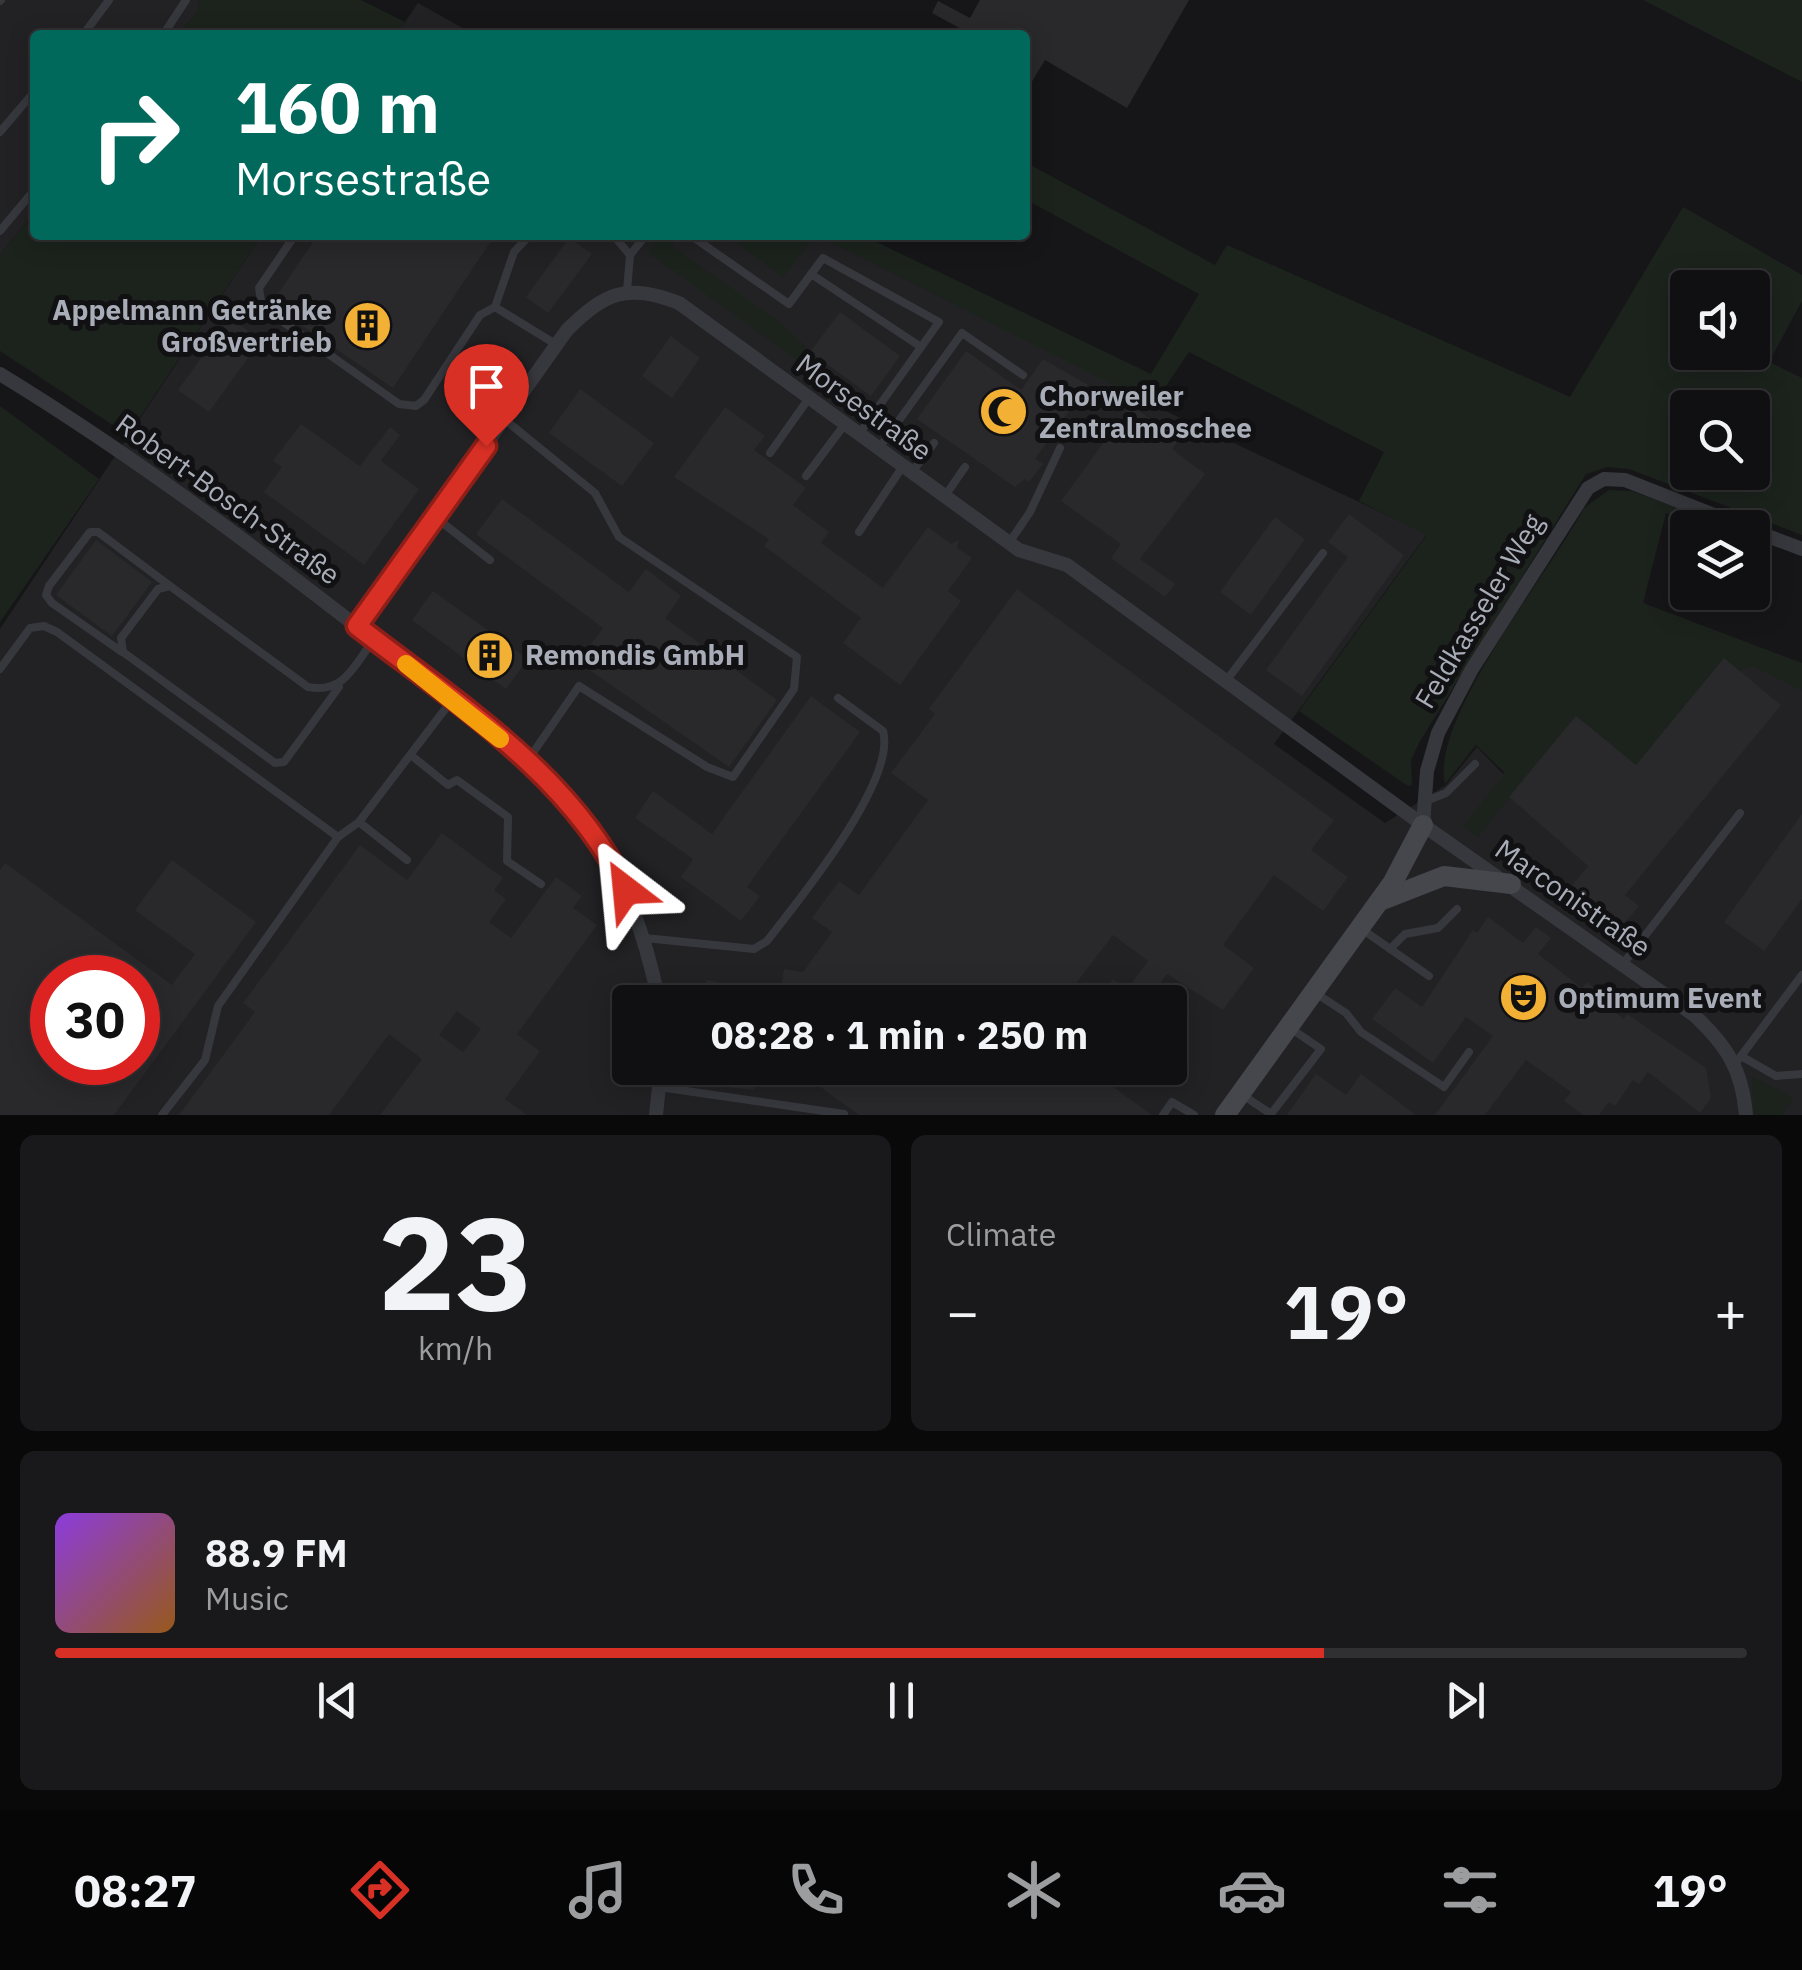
<!DOCTYPE html>
<meta charset="utf-8">
<style>
:root{--surface:#101012;--page:#19191b;--text:#f1f3f6;--muted:#9c9d9f;--line:#303032;--accent:#d93025}
body{margin:0;font-family:"IBM Plex Sans",sans-serif;background:var(--page);color:var(--text);height:100vh;display:flex;flex-direction:column;font-size:38px;white-space:nowrap}
*{box-sizing:border-box;margin:0}
p{font-size:32px;color:var(--muted)}
.icon{flex:none;width:55px;height:55px;fill:none;stroke:currentColor;stroke-width:2;stroke-linecap:round;stroke-linejoin:round}
.map{position:relative;height:1115px;overflow:hidden}
.panel{display:flex;flex-direction:column;gap:20px;padding:20px;background:#09090a;flex:1}
.panel>*{flex:none}
.guide{position:absolute;left:30px;top:30px;width:1000px;height:210px;border-radius:10px;box-shadow:0 5px 25px #0003,0 0 0 2px var(--line);background:#00695c;color:#fff;overflow:hidden}
.fabs{position:absolute;left:1670px;top:270px;display:grid;gap:20px}
.fabs a{display:grid;place-items:center;width:100px;height:100px;border-radius:10px;background:var(--surface);box-shadow:0 5px 25px #0003,0 0 0 2px var(--line);font-size:50px}
.speed{position:absolute;left:30px;top:955px;display:flex;gap:20px;font-size:50px;font-weight:700;text-align:center}
.speed>*{display:grid;place-content:center;width:130px;height:130px;border-radius:50%;background:var(--surface);box-shadow:0 5px 25px #0003,0 0 0 2px var(--line);line-height:1}
.speed .limit{border:15px solid #d22;background:#fff;color:#111}
.pin{position:absolute;display:grid;place-items:center;width:85px;height:85px;color:#fff;margin:-102px -42px;border-radius:50% 50% 50% 0;rotate:-45deg;box-shadow:0 0 10px #0007}
.pin .icon{rotate:45deg}
.me{position:absolute;width:110px;margin:-55px;rotate:331deg;stroke-linejoin:round;filter:drop-shadow(0 0 8px #0008)}
.turn{display:flex;align-items:center;gap:35px;height:210px;padding:0 40px;font-size:45px}
.turn .icon{width:130px;height:130px;stroke-width:2.5}
.turn b{display:block;font-size:70px;line-height:85px}
.big{font-size:75px;font-weight:800;line-height:1.1}
.panel .widget{flex:1;display:flex;flex-direction:column;justify-content:center;gap:15px;min-width:0;padding:0 35px;border-radius:15px;background:var(--page)}
.panel .dial{align-items:center;gap:0}
.dial b{font-size:130px;line-height:1}
.song{display:flex;align-items:center;gap:30px}
.cover{width:120px;height:120px;border-radius:15px;background:linear-gradient(135deg,hsl(270 70% 55%),hsl(30 70% 35%))}
.played{height:10px;border-radius:5px;background:linear-gradient(90deg,var(--accent) 75%,var(--line) 75%)}
.keys{display:flex;justify-content:space-around;direction:ltr}
.heat{display:flex;justify-content:space-between;align-items:center;font-size:55px;direction:ltr}
.panel .tiles{flex:1;display:grid;gap:20px;grid-template-columns:1fr 1fr}
.widget:last-child{grid-column:span 2}
.trip{position:absolute;left:612px;top:985px;width:575px;height:100px;border-radius:10px;background:var(--surface);box-shadow:0 5px 25px #0003,0 0 0 2px var(--line);font-weight:800;line-height:100px;text-align:center}
.menu{display:flex;height:160px;justify-content:space-around;align-items:center;background:#060607;color:var(--muted)}
.menu .icon{width:70px;height:70px}
.menu .current{color:var(--accent)}
.menu b{font-size:45px;color:var(--text)}
.map>svg:first-child{display:block}
.built{fill:#222225;fill-rule:evenodd}
.green{fill:#1c231d;fill-rule:evenodd}
.building{fill:#29292c;fill-rule:evenodd}
.lines{fill:none;stroke-linecap:round;stroke-linejoin:round}
.lane{stroke:#37383d;stroke-width:8}
.street{stroke:#37383d;stroke-width:14}
.secondary{stroke:#45474d;stroke-width:20}
.route-casing{stroke:#8d1f18;stroke-width:25}
.route{stroke:#d93025;stroke-width:18}
.slow{stroke:#f59e0b;stroke-width:18}
.labels{text-anchor:middle;stroke-width:10;stroke-linejoin:round;paint-order:stroke}
.poi-label{font-size:28px;font-weight:bold;fill:#a8adb8;stroke:#111113;text-anchor:start}
.street-label{font-size:28px;fill:#a8adb8;stroke:#111113}
</style>
<div class="map">
<svg width="1802" height="1115" viewBox="0 0 1802 1115">
<rect width="100%" height="100%" fill="#161618"/>
<g class="built">
<polygon points="0,0 199,0 198,11 178,35 35,35 35,212 0,255"/>
<polygon points="418,3 475,35 396,35"/>
<path d="M262,235H831L1153,405L1427,534L1274,744L1385,823L1446,785L1477,747L1503,774L1643,603L1802,683V1115H0V629ZM52,978H138V1062H52ZM630,1002H1170V1068H630Z"/>
</g>
<g class="green">
<polygon points="199,0 361,0 405,22 396,35 178,35 198,11"/>
<polygon points="1643,0 1802,0 1802,82"/>
<path d="M1025,162L1215,265L1227,245L1570,397L1683,207L1802,275V301L1769,362L1802,378V535L1629,469L1607,467L1586,474L1420,741L1411,760L1412,785L1408,786L1299,711L1427,535L1359,501L1384,452L1189,352L1153,405L816,235L783,277L725,235H862L1151,374L1199,294L1025,199ZM1688,288H1752V352H1688ZM1688,408H1752V472H1688Z"/>
<polygon points="35,212 35,235 262,235 128,435 0,351 0,255"/>
<polygon points="661,235 676,238 672,246 780,322 817,358 810,370 648,252"/>
<polygon points="0,406 99,479 0,622"/>
<path d="M1609,490L1632,491L1728,527H1709L1666,513L1643,603L1802,663V690L1751,666L1740,671L1724,658L1636,765L1576,716L1478,837L1463,826L1505,773L1476,745L1445,784C1430,718 1551,571 1584,508Z"/>
<polygon points="1752,1076 1793,1098 1782,1115 1754,1115"/>
</g>
<g class="building">
<polygon points="980,0 1189,0 1127,108 1045,60 1025,93 1025,35 960,35 963,30 932,13 938,1 970,18"/>
<polygon points="318,235 495,235 393,388 271,304"/>
<polygon points="569,238 592,254 548,313 526,297"/>
<polygon points="840,312 900,356 871,396 810,352"/>
<polygon points="230,318 261,340 209,412 178,390"/>
<polygon points="671,336 700,358 672,398 642,376"/>
<polygon points="966,351 1021,390 1043,359 1088,385 1035,459 1043,464 1029,482 1025,479 1015,487 917,419"/>
<polygon points="580,389 654,443 622,486 549,433"/>
<polygon points="1131,405 1165,430 1168,425 1182,435 1172,449 1205,474 1140,559 1175,584 1165,597 1111,558 1121,544 1061,501"/>
<polygon points="725,407 765,436 754,450 806,488 793,505 829,532 821,543 883,588 928,527 951,544 959,540 957,548 972,558 948,591 961,601 900,685 843,643 861,618 764,546 769,539 674,477"/>
<polygon points="301,424 360,466 390,427 400,435 381,461 419,489 364,565 264,492 282,467 273,461"/>
<polygon points="502,499 629,592 646,569 681,596 665,618 777,700 729,767 578,662 603,628 476,534"/>
<polygon points="1349,514 1404,555 1302,696 1266,670 1348,557 1328,542"/>
<polygon points="1275,517 1305,539 1251,615 1220,592"/>
<polygon points="96,540 152,582 112,636 56,595"/>
<path d="M1017,589L1334,820L1311,850L1348,877L1323,911L1274,875L1223,945L1254,968L1223,1010L1167,974L1147,1002H778L784,969L803,972L832,932L812,918L839,881L859,895L928,800L891,773L935,714L929,709ZM1113,935L1148,961L1127,989L1113,979L1099,998L1077,982Z"/>
<polygon points="433,591 528,659 506,689 412,620"/>
<polygon points="1724,658 1781,705 1625,895 1639,906 1622,926 1572,885 1588,866 1509,797 1576,716 1636,765"/>
<polygon points="811,696 860,732 747,887 760,896 741,921 681,877 693,859 635,818 653,791 712,834"/>
<polygon points="1802,814 1802,899 1764,951 1724,922"/>
<path d="M442,833L503,878L494,890L506,899L489,922L511,938L556,877L582,896L573,908L597,925L517,1034L540,1051L505,1099L527,1115H380L422,1059L389,1034L329,1115H179L255,1012L243,1003L360,845L407,880ZM457,1011L481,1029L463,1052L439,1035Z"/>
<path d="M172,860L256,922L114,1115H0V870L5,863L172,985L195,954L135,910ZM52,978H138V1062H52Z"/>
<polygon points="1488,917 1523,943 1536,927 1551,938 1538,954 1582,988 1587,982 1597,990 1593,996 1624,1019 1627,1014 1706,1068 1711,1098 1700,1113 1648,1072 1639,1084 1633,1080 1615,1106 1609,1102 1599,1115 1583,1115 1564,1101 1571,1092 1526,1060 1485,1115 1435,1115 1493,1036 1466,1017 1433,1063 1372,1019 1395,988 1422,1007 1473,930 1477,933"/>
<polygon points="707,980 743,987 740,1002 701,1002"/>
<polygon points="710,1068 751,1068 751,1072 756,1073 754,1090 707,1085"/>
<polygon points="794,1068 1125,1068 1112,1086 1152,1115 859,1115"/>
<polygon points="1316,1074 1346,1095 1361,1074 1416,1115 1287,1115"/>
</g>
<g class="lines">
<g class="lane">
<polyline points="0,1 1,0"/>
<polyline points="83,35 109,0"/>
<polyline points="163,35 186,0"/>
<polyline points="0,132 35,91"/>
<polyline points="0,231 35,189"/>
<polyline points="295,235 259,288 262,307 399,404 416,406 424,400 480,315 495,307"/>
<polyline points="613,235 630,255"/>
<polyline points="690,235 789,304 823,258 939,322 859,434"/>
<polyline points="811,274 921,347"/>
<polyline points="627,291 630,255 646,235"/>
<polyline points="495,307 514,252 530,235"/>
<polyline points="495,307 557,345"/>
<polyline points="504,419 595,493 619,537 797,657 794,689 733,777 707,767 579,686 528,760"/>
<polyline points="879,448 962,333 1023,375"/>
<polyline points="770,453 809,398"/>
<polyline points="912,472 934,443"/>
<polyline points="806,476 845,424"/>
<polyline points="945,496 965,467"/>
<polyline points="435,517 490,560"/>
<polyline points="859,532 903,466"/>
<polyline points="1009,543 1030,512 1060,448"/>
<polyline points="122,652 52,603 46,595 49,586 90,532 98,532 170,586"/>
<polyline points="0,669 30,628 44,626 57,632 338,837"/>
<polyline points="1226,681 1323,553"/>
<path d="M339,687L284,762L275,763L123,652L121,638L158,589L170,586L308,687C344,694 354,666 374,639"/>
<polyline points="412,756 448,785 457,780 508,817 507,861 541,884"/>
<polyline points="1426,801 1446,793 1475,764"/>
<polyline points="407,860 359,822 452,700"/>
<polyline points="1363,930 1429,976"/>
<path d="M645,938L754,949L767,941C798,901 897,781 883,731L838,698"/>
<polyline points="1390,949 1405,934 1438,928 1457,909"/>
<polyline points="1623,964 1740,813"/>
<polyline points="1317,994 1346,1013 1361,1032 1444,1087 1469,1052"/>
<polyline points="1741,1056 1776,1076 1802,1074"/>
<polyline points="1735,1064 1802,975"/>
<polyline points="659,1087 844,1114"/>
<polyline points="1241,1094 1271,1114 1321,1049 1290,1028"/>
<polyline points="162,1115 205,1060 218,1006 338,837 359,822"/>
<polyline points="1163,1115 1172,1102 1194,1115"/>
</g>
<g class="street">
<path d="M0,374C146,463 280,566 414,671C470,715 538,758 580,815C623,873 645,932 659,1002"/>
<polyline points="1752,530 1802,549"/>
<path d="M357,626L567,330C606,292 626,283 679,303L1019,550L1067,565L1423,825L1694,1015C1727,1046 1742,1069 1746,1115"/>
<polyline points="1423,825 1427,771 1438,733 1472,669 1588,488 1604,479 1625,480 1747,528"/>
<polyline points="656,1115 661,1068"/>
</g>
<g class="secondary">
<polyline points="1380,901 1444,876 1511,884"/>
<polyline points="1225,1115 1393,882 1423,825"/>
</g>
</g>
<g class="lines">
<defs>
<path id="route" d="M486,446L357,626C455,702 572,775 626,890"/>
</defs>
<use href="#route" class="route-casing"/>
<use href="#route" class="route"/>
<polyline class="slow" points="406,664 500,739"/>
</g>
<defs>
<symbol id="building-disc" viewBox="-11 -11 22 22"><circle r="9.5" fill="#f2b134" stroke="#111113"/><path d="M-4-6H4V6H1V3H-1V6H-4ZM-2.5-4.3h1.7v1.8h-1.7ZM.8-4.3h1.7v1.8H.8ZM-2.5-1h1.7V.8h-1.7ZM.8-1h1.7V.8H.8Z" fill="#111"/></symbol>
<symbol id="mosque-disc" viewBox="-11 -11 22 22"><circle r="9.5" fill="#f2b134" stroke="#111113"/><path d="M3.5-4.9A6 6 0 1 0 3.5 4.9A5 5 0 1 1 3.5-4.9Z" fill="#111"/></symbol>
<symbol id="theatre-disc" viewBox="-11 -11 22 22"><circle r="9.5" fill="#f2b134" stroke="#111113"/><path d="M-5-5.5Q0-4 5-5.5V0Q5 5 0 6Q-5 5-5 0ZM-3.3-2.5H-1v1.5H-3.3ZM1-2.5H3.3v1.5H1ZM-2.8 1Q0 5.5 2.8 1Z" fill="#111"/></symbol>
</defs>
<g fill-rule="evenodd">
<use href="#building-disc" x="340" y="298" width="55" height="55"/>
<use href="#mosque-disc" x="976" y="384" width="55" height="55"/>
<use href="#building-disc" x="462" y="628" width="55" height="55"/>
<use href="#theatre-disc" x="1496" y="970" width="55" height="55"/>
</g>
<g class="labels">
<g class="poi-label">
<text x="332" y="320" text-anchor="end">Appelmann Getränke<tspan x="332" dy="32">Großvertrieb</tspan></text>
<text x="1039" y="406">Chorweiler<tspan x="1039" dy="32">Zentralmoschee</tspan></text>
<text x="525" y="665">Remondis GmbH</text>
<text x="1558" y="1008">Optimum Event</text>
</g>
<g class="street-label">
<text transform="translate(864 407) rotate(36)" y="10">Morsestraße</text>
<text transform="translate(228 499) rotate(36)" y="10">Robert-Bosch-Straße</text>
<text transform="translate(1479 611) rotate(-59)" y="10">Feldkasseler Weg</text>
<text transform="translate(1573 898) rotate(35)" y="10">Marconistraße</text>
</g>
</g>
</svg>
<div class="fabs">
<a><svg class="icon" aria-label="sound" viewBox="0 0 24 24"><path d="M4 9h4l5-4v14l-5-4H4zM17 9q2 3 0 6"/></svg></a>
<a><svg class="icon" aria-label="search" viewBox="0 0 24 24"><circle cx="10" cy="10" r="6"/><path d="M15 15l6 6"/></svg></a>
<a><svg class="icon" aria-label="layers" viewBox="0 0 24 24"><path d="M12 4l9 5-9 5-9-5zM3 14l9 5 9-5"/></svg></a>
</div>
<div class="speed"><div class="limit">30</div></div>
<div class="pin" style="left:486px;top:446px;background:#d93025"><svg class="icon" aria-label="arrive" viewBox="0 0 24 24"><path d="M6 21V4h12l-3 4 3 4H6"/></svg></div>
<svg class="me" style="left:626px;top:890px" viewBox="-20 -20 40 40"><path d="M0-17L14 15 0 8-14 15z" fill="#d93025" stroke="#fff" stroke-width="4"/></svg>
<div class="trip">08:28 · 1 min · 250 m</div>
<div class="guide">
<div class="turn"><svg class="icon" aria-label="right" viewBox="0 0 24 24"><path d="M7 20v-9h11M14 6l5 5-5 5"/></svg><div><b>160 m</b>Morsestraße</div></div>
</div>
</div>
<section class="panel">
<div class="tiles">
<div class="widget dial"><b>23</b><p>km/h</p></div>
<div class="widget"><p>Climate</p>
<div class="heat"><a>−</a><b class="big">19°</b><a>+</a></div>
</div>
<div class="widget">
<div class="song"><i class="cover"></i><div><b>88.9 FM</b><p>Music</p></div></div>
<div class="played"></div>
<div class="keys"><svg class="icon" aria-label="previous" viewBox="0 0 24 24"><path d="M18 5L8 12l10 7zM5 5v14"/></svg><svg class="icon" aria-label="pause" viewBox="0 0 24 24"><path d="M8 5v14M16 5v14"/></svg><svg class="icon" aria-label="next" viewBox="0 0 24 24"><path d="M6 5l10 7-10 7zM19 5v14"/></svg></div>
</div>
</div>
</section>
<nav class="menu">
<b>08:27</b>
<svg class="icon current" aria-label="directions" viewBox="0 0 24 24"><path d="M12 3l9 9-9 9-9-9zM9 14v-3h6M13 9l2 2-2 2"/></svg>
<svg class="icon" aria-label="music" viewBox="0 0 24 24"><path d="M9 18V5l10-2v13"/><circle cx="6" cy="18" r="3"/><circle cx="16" cy="16" r="3"/></svg>
<svg class="icon" aria-label="phone" viewBox="0 0 24 24"><path d="M5 4h4l2 5-3 2q2 4 5 5l2-3 5 2v4C11 20 4 13 5 4z"/></svg>
<svg class="icon" aria-label="climate" viewBox="0 0 24 24"><path d="M12 3v18M4 7l16 10M4 17L20 7"/></svg>
<svg class="icon" aria-label="car" viewBox="0 0 24 24"><path d="M5 17H2v-5l4-1 3-4h7l3 4 3 1v5h-3M9 17h6M6 11h13"/><circle cx="7" cy="17" r="2"/><circle cx="17" cy="17" r="2"/></svg>
<svg class="icon" aria-label="filters" viewBox="0 0 24 24"><path d="M4 7h16M4 17h16"/><circle cx="9" cy="7" r="2"/><circle cx="15" cy="17" r="2"/></svg>
<b>19°</b>
</nav>
